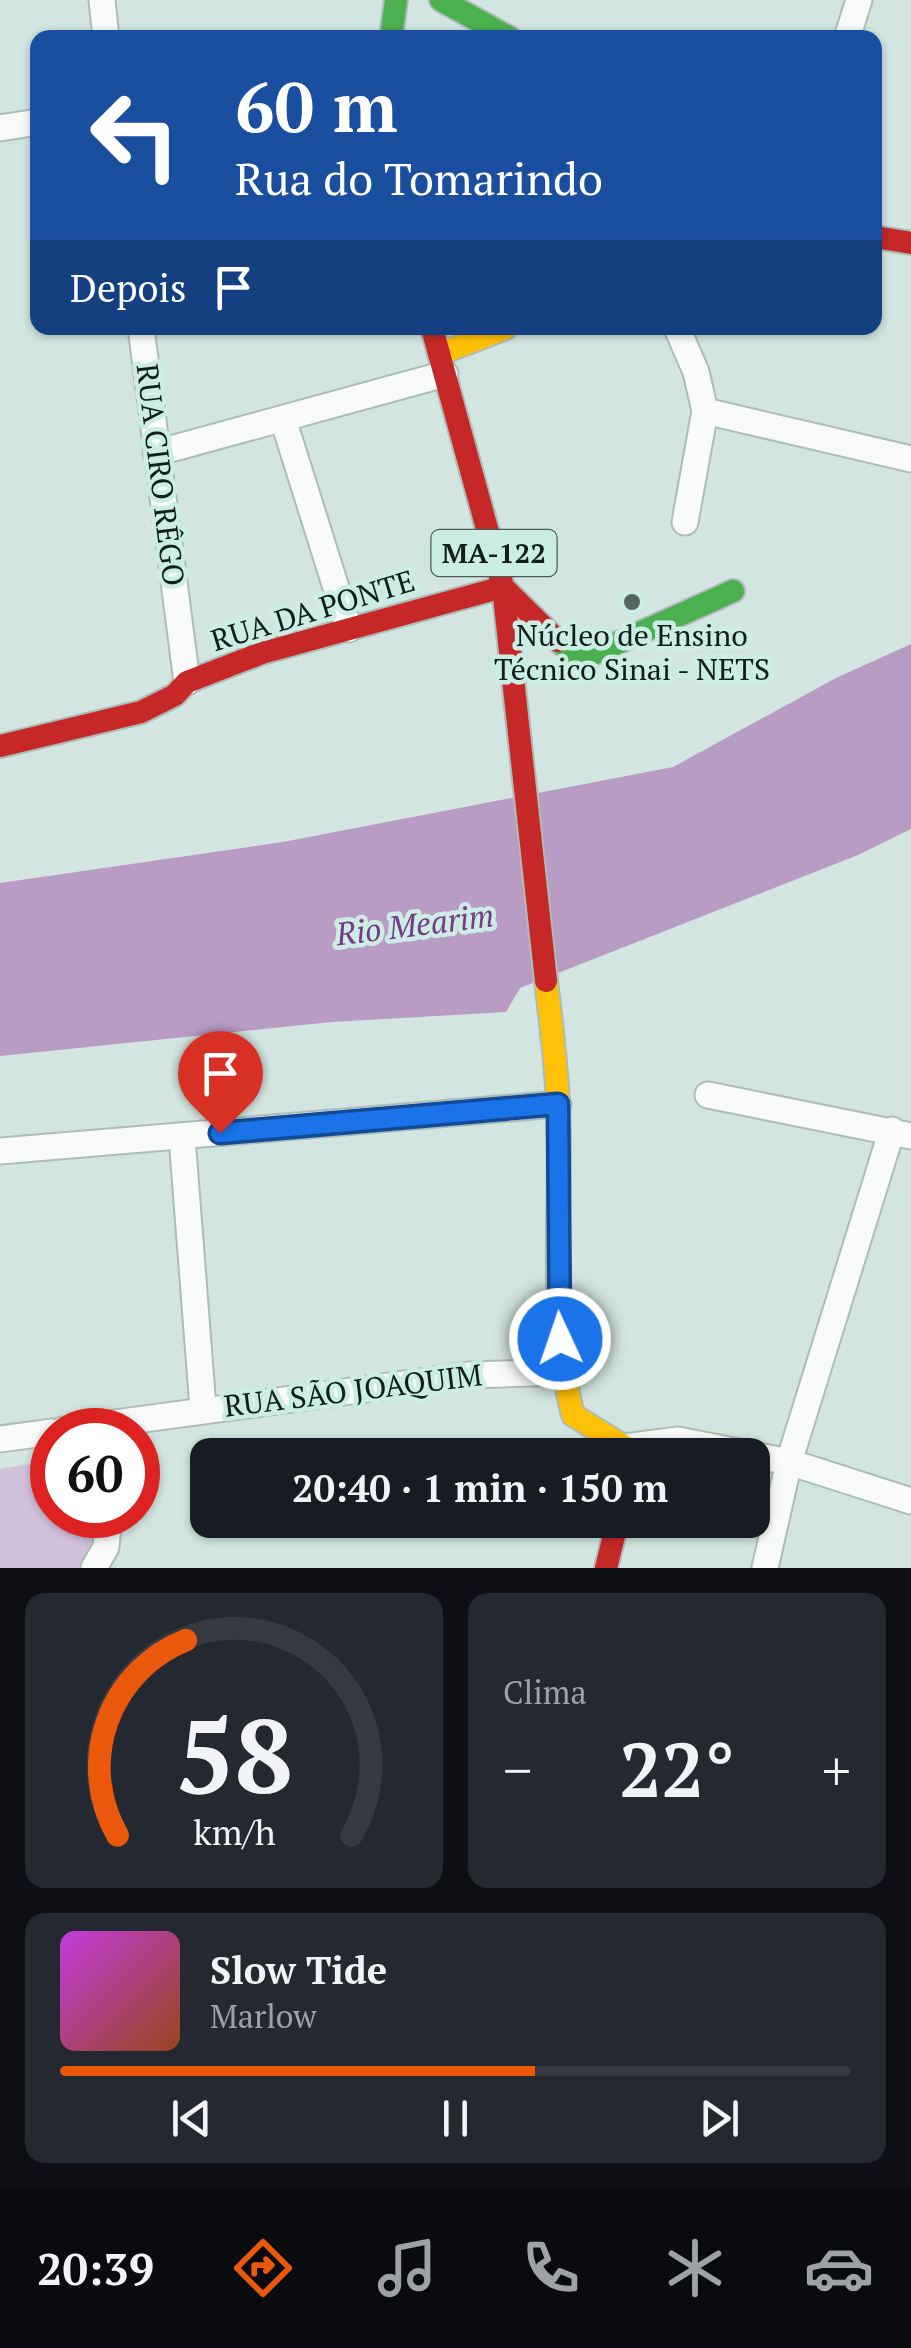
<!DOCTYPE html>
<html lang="pt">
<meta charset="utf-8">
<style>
:root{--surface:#171b24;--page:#242831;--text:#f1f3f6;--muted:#9ea1a6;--line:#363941;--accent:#ea580c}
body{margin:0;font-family:"PT Serif",serif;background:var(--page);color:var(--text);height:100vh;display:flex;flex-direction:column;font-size:38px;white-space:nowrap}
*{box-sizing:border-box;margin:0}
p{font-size:32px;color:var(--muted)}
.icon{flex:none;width:55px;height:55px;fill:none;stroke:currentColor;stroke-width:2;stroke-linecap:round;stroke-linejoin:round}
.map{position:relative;height:1568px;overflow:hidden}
.details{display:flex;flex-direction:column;gap:25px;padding:25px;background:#0d0f14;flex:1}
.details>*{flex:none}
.banner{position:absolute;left:30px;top:30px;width:852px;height:305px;border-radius:20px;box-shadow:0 2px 8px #0004;background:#1a4fa0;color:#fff;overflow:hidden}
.speed{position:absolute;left:30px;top:1408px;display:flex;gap:20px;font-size:50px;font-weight:700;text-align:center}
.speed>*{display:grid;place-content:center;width:130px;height:130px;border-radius:50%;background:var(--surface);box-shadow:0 2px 8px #0004;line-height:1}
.speed .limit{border:15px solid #d22;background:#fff;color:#111}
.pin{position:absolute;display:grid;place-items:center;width:85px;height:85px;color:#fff;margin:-102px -42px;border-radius:50% 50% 50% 0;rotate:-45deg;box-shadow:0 0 10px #0007}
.pin .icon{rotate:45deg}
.me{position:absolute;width:110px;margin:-55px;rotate:357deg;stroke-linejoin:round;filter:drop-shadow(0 0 8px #0008)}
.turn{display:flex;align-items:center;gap:35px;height:210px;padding:0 40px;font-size:45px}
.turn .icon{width:130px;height:130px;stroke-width:2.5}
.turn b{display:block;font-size:70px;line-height:85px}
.then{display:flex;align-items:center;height:95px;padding:0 40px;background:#0003;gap:20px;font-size:38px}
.big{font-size:75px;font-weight:700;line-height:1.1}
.details .card{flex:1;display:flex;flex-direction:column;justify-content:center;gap:15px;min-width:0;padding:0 35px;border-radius:20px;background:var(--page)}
.details .dial{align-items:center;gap:0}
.dial svg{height:260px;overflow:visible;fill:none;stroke:var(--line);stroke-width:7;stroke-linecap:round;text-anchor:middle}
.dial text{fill:var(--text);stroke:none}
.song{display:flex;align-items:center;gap:30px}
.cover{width:120px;height:120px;border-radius:15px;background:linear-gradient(135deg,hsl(290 70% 55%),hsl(20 70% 35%))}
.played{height:10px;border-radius:5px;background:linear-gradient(90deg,var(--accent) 60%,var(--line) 60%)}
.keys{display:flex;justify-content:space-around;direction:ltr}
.heat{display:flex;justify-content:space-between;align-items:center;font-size:55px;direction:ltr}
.details .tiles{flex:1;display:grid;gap:25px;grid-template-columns:1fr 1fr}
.card:last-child{grid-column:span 2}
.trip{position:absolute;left:190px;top:1438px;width:580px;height:100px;border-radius:20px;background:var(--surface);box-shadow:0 2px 8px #0004;font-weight:700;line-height:100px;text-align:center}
.menu{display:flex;height:160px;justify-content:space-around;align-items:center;background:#090b0e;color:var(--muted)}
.menu .icon{width:70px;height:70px}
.menu .selected{color:var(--accent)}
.menu b{font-size:45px;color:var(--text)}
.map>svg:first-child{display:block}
.green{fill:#d1c1dc}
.water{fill:#b89cc3}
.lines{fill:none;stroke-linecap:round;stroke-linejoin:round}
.street-casing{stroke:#aebcb8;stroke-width:29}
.fast-casing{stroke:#aebcb8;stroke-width:26}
.slow-casing{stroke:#aebcb8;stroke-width:26}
.jam-casing{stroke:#aebcb8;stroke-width:26}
.street{stroke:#f8fbfa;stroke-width:25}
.fast{stroke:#4caf50;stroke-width:22}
.slow{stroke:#ffc107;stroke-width:22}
.jam{stroke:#c62828;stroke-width:22}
.route-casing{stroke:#114b97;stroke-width:25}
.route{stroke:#1a73e8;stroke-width:18}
.poi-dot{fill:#556460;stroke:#cbede4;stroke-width:4}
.labels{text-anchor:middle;stroke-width:9;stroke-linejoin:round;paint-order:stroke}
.shield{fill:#cbede4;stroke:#495c57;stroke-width:2.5}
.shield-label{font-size:28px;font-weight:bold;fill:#111e1b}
.street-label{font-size:30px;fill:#111e1b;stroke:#cbede4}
.poi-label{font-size:30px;fill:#111e1b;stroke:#cbede4}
.water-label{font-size:32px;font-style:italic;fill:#763b83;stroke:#cbede4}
</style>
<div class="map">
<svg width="911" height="1568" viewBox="0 0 911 1568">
<rect width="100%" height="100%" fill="#d3e5e0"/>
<polygon class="green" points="52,1460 52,1515 95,1515 97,1526 87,1564 85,1568 0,1568 0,1469"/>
<polygon class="water" points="911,644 911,829 858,855 520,988 506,1012 332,1022 0,1056 0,883 283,842 673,767 836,678"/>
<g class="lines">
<defs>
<g id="street">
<polyline points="102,0 106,38"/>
<polyline points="847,38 859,0"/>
<polyline points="0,128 38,122"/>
<polyline points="141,328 187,682"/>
<polyline points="677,328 696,372 705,411 685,522"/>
<polyline points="705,411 911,459"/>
<polyline points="283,419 349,629"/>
<polyline points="156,453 445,374"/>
<polyline points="708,1095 911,1136"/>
<polyline points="182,1137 203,1408"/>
<polyline points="0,1151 558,1104"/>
<polyline points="63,1430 470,1375 562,1372"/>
<polyline points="0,1439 52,1432"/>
<polyline points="625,1447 678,1440 789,1462 911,1501"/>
<polyline points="94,1568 106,1547 109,1515"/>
<polyline points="765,1568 789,1462 892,1130"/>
</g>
<g id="fast">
<polyline points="441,0 510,38"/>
<polyline points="391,38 396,0"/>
<polyline points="558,641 582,659 733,591"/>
</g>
<g id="slow">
<polyline points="439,354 506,328"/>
<path d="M546,981C551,1021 556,1062 558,1103C563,1208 547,1312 573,1415L625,1447L628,1455"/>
</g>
<g id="jam">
<polyline points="875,237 911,243"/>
<polyline points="432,328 503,587 546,981"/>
<polyline points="0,746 141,712 175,695 187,682 262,653 503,587 558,641"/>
<polyline points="606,1568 618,1520"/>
</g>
</defs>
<use href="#street" class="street-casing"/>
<use href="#fast" class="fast-casing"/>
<use href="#slow" class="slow-casing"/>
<use href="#jam" class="jam-casing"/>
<use href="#street" class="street"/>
<use href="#fast" class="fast"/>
<use href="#slow" class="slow"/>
<use href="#jam" class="jam"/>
</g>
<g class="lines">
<defs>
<polyline id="route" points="220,1133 558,1104 560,1339"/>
</defs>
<use href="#route" class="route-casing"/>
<use href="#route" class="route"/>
</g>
<circle class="poi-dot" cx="632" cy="602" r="10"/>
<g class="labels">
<rect class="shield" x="431.5" y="530" width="125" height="46" rx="8"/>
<g class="shield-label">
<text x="494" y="563">MA-122</text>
</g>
<g class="street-label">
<text transform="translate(160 475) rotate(83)" y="10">RUA CIRO RÊGO</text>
<text transform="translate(313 611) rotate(-17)" y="10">RUA DA PONTE</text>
<text transform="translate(353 1391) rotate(-7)" y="10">RUA SÃO JOAQUIM</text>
</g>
<g class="poi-label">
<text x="632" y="646">Núcleo de Ensino<tspan x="632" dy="34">Técnico Sinai - NETS</tspan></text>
</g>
<g class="water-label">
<text transform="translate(415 925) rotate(-7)" y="11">Rio Mearim</text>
</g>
</g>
</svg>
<div class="speed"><div class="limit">60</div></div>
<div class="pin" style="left:220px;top:1133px;background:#d93025"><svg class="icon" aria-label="arrive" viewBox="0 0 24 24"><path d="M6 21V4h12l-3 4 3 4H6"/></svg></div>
<svg class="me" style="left:560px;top:1339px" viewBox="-20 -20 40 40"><circle r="17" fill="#1a73e8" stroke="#fff" stroke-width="3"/><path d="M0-11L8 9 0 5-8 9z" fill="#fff"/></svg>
<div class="trip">20:40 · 1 min · 150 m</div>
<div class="banner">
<div class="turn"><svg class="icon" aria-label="left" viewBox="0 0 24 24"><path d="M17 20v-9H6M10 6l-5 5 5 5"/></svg><div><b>60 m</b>Rua do Tomarindo</div></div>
<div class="then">Depois<svg class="icon" aria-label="arrive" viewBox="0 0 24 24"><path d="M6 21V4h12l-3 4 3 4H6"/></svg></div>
</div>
</div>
<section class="details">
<div class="tiles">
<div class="card dial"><svg viewBox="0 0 100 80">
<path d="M14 69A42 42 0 1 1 86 69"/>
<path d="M14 69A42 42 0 0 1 35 9" stroke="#ea580c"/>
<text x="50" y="56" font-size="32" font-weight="700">58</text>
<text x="50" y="72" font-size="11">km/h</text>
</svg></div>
<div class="card"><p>Clima</p>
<div class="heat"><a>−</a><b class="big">22°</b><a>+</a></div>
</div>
<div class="card">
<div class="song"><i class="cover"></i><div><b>Slow Tide</b><p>Marlow</p></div></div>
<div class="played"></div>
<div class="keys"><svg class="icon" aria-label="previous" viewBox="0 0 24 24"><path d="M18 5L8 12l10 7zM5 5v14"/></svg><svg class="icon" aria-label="pause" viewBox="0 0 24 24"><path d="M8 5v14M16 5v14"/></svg><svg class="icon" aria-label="next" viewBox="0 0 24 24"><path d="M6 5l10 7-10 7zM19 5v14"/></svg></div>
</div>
</div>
</section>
<nav class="menu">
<b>20:39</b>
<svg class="icon selected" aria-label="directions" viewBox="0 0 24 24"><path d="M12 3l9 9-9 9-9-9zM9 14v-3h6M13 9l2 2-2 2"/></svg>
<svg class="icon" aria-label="music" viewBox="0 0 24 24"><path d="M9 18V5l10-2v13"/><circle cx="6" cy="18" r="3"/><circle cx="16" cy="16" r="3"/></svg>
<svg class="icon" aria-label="phone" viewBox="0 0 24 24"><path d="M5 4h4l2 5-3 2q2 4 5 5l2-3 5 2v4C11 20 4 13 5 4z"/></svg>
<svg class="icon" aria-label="climate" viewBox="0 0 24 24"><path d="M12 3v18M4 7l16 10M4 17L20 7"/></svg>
<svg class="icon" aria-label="car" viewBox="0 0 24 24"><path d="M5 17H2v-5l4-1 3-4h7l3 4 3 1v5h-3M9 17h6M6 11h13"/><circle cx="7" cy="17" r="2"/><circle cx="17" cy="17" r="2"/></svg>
</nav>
